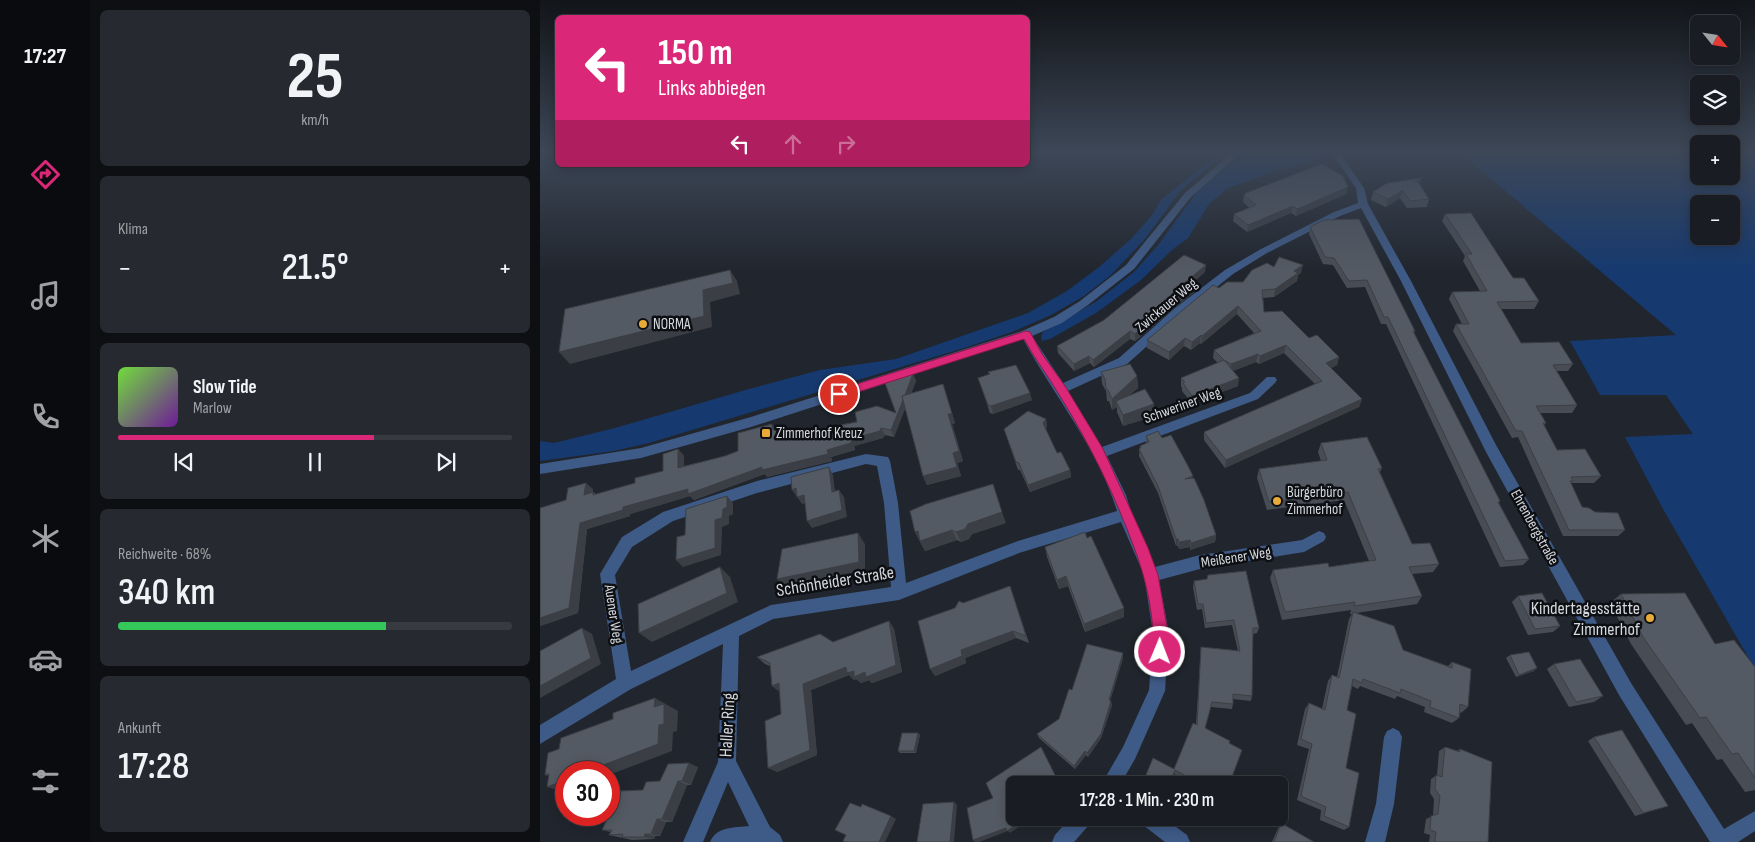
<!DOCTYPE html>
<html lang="de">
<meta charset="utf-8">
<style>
:root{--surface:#191c22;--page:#26292f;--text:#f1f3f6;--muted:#9fa1a5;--line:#373a40;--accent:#db2777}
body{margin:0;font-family:"Sofia Sans Condensed",sans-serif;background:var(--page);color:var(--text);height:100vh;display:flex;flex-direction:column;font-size:19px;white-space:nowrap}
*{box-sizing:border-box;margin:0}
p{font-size:16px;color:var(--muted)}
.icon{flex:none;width:28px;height:28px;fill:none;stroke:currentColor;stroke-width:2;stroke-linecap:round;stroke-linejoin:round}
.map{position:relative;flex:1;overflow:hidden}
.side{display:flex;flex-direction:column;gap:10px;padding:10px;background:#0e0f13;width:450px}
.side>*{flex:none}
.guide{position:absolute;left:15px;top:15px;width:475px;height:152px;border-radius:8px;box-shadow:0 2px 12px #0003,0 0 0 1px var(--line);background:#db2777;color:#fff;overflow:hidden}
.needle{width:32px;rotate:120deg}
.buttons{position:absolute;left:1150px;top:15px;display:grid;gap:10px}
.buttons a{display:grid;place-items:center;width:50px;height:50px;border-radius:8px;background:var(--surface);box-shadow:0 2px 12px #0003,0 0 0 1px var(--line);font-size:25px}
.speed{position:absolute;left:15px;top:761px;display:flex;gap:10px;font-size:25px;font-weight:700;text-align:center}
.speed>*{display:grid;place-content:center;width:65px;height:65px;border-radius:50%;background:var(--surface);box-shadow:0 2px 12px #0003,0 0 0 1px var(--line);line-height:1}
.speed .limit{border:8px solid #d22;background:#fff;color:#111}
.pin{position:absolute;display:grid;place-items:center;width:42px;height:42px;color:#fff;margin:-21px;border:2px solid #fff;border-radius:50%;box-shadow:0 1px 5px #0007}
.me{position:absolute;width:55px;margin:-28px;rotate:1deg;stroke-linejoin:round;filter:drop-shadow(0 0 4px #0008)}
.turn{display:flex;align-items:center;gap:18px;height:105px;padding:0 20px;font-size:22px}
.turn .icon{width:65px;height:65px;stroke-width:2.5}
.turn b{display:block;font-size:35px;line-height:42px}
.lanes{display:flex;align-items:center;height:48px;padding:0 20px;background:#0003;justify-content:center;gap:25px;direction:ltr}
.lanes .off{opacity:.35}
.big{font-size:38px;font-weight:600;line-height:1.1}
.side .card{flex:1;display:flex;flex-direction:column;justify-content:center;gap:8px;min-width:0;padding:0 18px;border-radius:8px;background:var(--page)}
.side .dial{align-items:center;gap:0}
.dial b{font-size:65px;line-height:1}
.song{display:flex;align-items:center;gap:15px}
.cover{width:60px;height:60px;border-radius:8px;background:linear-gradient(135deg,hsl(100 70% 55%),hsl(280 70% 35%))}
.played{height:5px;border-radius:2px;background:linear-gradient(90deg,var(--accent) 65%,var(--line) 65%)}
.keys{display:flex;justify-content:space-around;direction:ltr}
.heat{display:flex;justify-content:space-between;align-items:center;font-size:28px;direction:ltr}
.charge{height:8px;border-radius:4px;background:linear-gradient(90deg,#34c759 68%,var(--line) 0)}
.trip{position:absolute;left:466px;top:776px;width:282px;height:50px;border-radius:8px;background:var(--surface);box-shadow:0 2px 12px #0003,0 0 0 1px var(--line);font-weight:600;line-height:50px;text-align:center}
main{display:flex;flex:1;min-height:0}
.tabs{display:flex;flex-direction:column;width:90px;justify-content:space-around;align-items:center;background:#0a0b0e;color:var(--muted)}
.tabs .icon{width:35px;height:35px}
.tabs .current{color:var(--accent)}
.tabs b{font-size:22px;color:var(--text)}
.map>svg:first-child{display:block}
.green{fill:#16396f;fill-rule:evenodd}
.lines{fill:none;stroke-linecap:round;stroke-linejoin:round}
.minor{fill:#3e5a86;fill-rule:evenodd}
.wall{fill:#484d55}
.shaded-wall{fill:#3b3f45}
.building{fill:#545a63;stroke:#3b3f45}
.route{fill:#db2777;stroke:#8e194d}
.poi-dot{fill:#e8ab37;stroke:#0d0f13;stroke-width:2}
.labels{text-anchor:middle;stroke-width:5;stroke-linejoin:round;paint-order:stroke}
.street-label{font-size:15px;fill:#d5d9de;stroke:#0d0f13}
.poi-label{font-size:15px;fill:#d5d9de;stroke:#0d0f13;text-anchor:start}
.near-street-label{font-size:18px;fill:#d5d9de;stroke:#0d0f13}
.near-poi-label{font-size:18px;fill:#d5d9de;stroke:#0d0f13;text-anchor:end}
</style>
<main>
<nav class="tabs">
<b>17:27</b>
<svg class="icon current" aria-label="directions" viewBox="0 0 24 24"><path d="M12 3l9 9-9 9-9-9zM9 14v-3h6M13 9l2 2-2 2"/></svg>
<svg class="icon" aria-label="music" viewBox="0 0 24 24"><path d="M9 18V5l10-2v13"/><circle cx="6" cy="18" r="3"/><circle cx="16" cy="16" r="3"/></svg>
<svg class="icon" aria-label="phone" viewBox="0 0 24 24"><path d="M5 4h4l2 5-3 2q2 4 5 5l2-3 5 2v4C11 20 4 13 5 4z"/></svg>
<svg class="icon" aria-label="climate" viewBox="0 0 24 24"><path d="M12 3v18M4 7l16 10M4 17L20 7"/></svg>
<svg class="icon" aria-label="car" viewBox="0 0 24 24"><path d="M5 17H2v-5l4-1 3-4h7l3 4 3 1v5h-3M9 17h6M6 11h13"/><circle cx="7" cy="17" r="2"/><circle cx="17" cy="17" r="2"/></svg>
<svg class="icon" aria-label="filters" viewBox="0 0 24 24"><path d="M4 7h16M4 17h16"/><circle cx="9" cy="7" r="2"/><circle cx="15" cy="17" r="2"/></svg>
</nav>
<section class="side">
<div class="card dial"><b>25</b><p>km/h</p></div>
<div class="card"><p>Klima</p>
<div class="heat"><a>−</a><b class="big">21.5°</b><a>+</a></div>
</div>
<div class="card">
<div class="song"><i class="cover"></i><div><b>Slow Tide</b><p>Marlow</p></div></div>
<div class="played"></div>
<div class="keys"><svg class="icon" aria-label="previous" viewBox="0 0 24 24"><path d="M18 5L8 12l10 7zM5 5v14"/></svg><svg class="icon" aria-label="pause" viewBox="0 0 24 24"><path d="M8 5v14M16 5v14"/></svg><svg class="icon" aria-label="next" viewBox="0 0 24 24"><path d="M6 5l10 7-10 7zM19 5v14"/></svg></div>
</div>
<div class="card"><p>Reichweite · 68%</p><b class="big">340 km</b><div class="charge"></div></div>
<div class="card"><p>Ankunft</p><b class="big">17:28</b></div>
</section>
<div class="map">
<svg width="1215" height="842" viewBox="0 0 1215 842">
<rect width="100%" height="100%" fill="#21262e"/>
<g class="green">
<polygon points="679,153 687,153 642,189 604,240 587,258 571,275 544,296 511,315 472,332 424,348 109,443 74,451 0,461 0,441 14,443 75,428 209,389 280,370 356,359 488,313 527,291 559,267 592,238 612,215 621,200"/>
<polygon points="703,153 787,153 789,156 734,172 688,188 669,204 648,238 633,249 601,280 556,313 510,339 502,341 501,337 503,332 557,301 594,272 619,244 657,192"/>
<path d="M931,153H1159V176H1191V153H1215V669L1123,509L1085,437L1153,434L1126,395H1060L1030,341L1136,335L924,156ZM1159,204H1191V236H1159Z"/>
</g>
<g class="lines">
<g class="minor">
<path d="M692,153H701L651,197L594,269L548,305L522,323L492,336L523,383L579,358L634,309L685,270L721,249L794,212L818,203L816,188L792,153H800L824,188L828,204L871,281L956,445L1091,683L1184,829L1215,811V831L1198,842H1170L1079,695L946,452L861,281L821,208L800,216L727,253L693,274L642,315L587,364L528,391L562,447L710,393L727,377H735L737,380L735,383L718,399L567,456L586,495L592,515L615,567L660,555L762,540L779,531L784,533L786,537L784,541L764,552L660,569L619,580L629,633L625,691L595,759L580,785H561L583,747L609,690L613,633L604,575L581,522L479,553L359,600L233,619L199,636L196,761L230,827L240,835L243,842H170C177,826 194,828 209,826L188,782L163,842H143L178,762L183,644L91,689L0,744V725L76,679L60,574L82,537L123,512L217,481L326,454L348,457L350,461L358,503L366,583L478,541L577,511C558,448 514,396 483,339L211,427L101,458L0,474V464L101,448L211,417L482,331L514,317L540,301L586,265L645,193ZM326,464L337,466L344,503L351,587L231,605L91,671L75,575L92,547L133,521L217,493Z"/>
<polygon points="853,728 859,731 862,737 854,804 845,842 825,842 836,804 844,737 847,731"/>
<polygon points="530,818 551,818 549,825 534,842 512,842 515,835"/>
<polygon points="601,818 624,818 647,835 650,842 625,842 603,825"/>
</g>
</g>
<g class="wall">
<polygon points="880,184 889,199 887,207 867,208 860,198 846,207 831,200 833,192"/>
<polygon points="806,194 756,216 751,213 707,232 693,221 694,214 710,208 703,202 704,195"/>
<polygon points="905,214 999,301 994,309 961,309 981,343 1033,364 1028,371 1017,371 1037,405 1032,413 1000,413 1006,423 1004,425 1017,450 1061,476 1054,483 1031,483 1042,507 1055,512 1085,530 1078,536 1023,536 978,437 972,438 913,331 916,324 922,324 909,299 912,292 940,291 923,261 925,256 902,221"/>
<polygon points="784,220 875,331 874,333 960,501 959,503 989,559 983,565 960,567 846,324 841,324 825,287 807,288 793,265 783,264 769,234 770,227"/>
<polygon points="734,267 761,273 758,275 757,281 734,297 723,298 724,312 799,357 797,365 791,368 822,399 819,407 685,468 664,440 664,432 775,384 744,353 719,364 716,362 693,371 698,386 652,403 642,391 642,388 641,386 641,378 678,363 673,358 674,350 714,333 697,314 661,344 660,343 651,350 644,346 629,360 607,348 607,340 679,288 703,282"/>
<polygon points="665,272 651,284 654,292 595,341 590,339 554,367 550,363 534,371 518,353 517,346"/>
<polygon points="448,372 492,400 453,414 450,413 438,378 449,374"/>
<polygon points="561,372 597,376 598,388 589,395 614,416 583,426 577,412 577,407 572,410 569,401 567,401 566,391 562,384"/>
<polygon points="373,374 376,381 371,394 406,394 415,423 412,424 423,461 417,463 421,476 387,485 383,476 365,408 354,437 345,435 343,438 314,446 315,450 291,457 292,461 227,477 225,474 154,500 150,496 90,514 90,516 47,529 38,613 0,626 0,508 26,500 53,489 53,492 56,494 95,483 123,471 138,449 144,456 144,466 185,456 198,451 236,430 236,431 246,436 281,429 356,413"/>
<polygon points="506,419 507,427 505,429 517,453 530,470 531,477 490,492 480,470 478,470 464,429"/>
<polygon points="606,436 622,438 653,479 676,535 675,542 650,550 650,547 639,549 638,546 636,546 618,493 599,456 600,446 606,443"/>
<polygon points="781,443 842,468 840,472 872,544 899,564 893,572 872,574 882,596 877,604 816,613 863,650 908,666 912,662 928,707 921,713 920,712 919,718 912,723 884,712 885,707 857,696 855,699 820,686 818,689 812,686 807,710 806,768 809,827 804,830 780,820 781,810 757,800 769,749 757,745 765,709 769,703 782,709 788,681 792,675 797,677 809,619 812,614 810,614 811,610 742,620 730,578 733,570 789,567 829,561 804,500 727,510 717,478 719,469 781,461 778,452"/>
<polygon points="466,523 432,534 429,539 421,542 417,540 385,551 375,532"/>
<polygon points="505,547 584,617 545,632 528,586 519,589 507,557"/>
<polygon points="654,581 719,628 717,633 713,634 712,696 711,701 693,699 693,704 692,709 671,707 665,729 689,743 689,785 655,785 634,774 630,785 603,785 603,782 634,769 656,724 661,647 698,651 692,625 665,628 662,609 657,610 653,587"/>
<polygon points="470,586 489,643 476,638 425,658 426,663 395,676 415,608"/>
<polygon points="1081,594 1175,644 1215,667 1215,790 1205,792 1182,759 1177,760 1152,723 1146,725 1091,644 1070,603"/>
<polygon points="978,596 1020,626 1013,632 988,635 972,602"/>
<polygon points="349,621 354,629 362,672 332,683 329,680 321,683 316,679 314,680 309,675 271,690 277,755 237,772 241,714 240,692 232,686 230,666 225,664 217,657 293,642"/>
<polygon points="583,653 583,658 570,701 572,705 561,738 548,757 546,755 535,769 499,738 497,734 519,719 532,690"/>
<polygon points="970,655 994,671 976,677 966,658"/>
<polygon points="1014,664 1063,696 1054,702 1029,707 1007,669"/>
<polygon points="378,733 380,735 376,753 360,753 358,751"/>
<polygon points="1054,737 1128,806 1095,816 1048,741"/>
<polygon points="905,747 917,751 920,749 948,842 889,842 890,835 884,833 886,819 893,816 894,799 890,793 891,779 897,775 899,751"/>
<polygon points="158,767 151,785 147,785 132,822 126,822 120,836 115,836 114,839 92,840 69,835 71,832 62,830 103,790 120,781"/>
<polygon points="741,823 774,842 732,842 739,826"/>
</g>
<g class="shaded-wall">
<polygon points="882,178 879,185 875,182"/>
<polygon points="808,187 806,194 756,216 757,209"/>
<polygon points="863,190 860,198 846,207 848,199"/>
<polygon points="753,206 751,213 707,232 708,225"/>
<polygon points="666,265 665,272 642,292 642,285"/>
<polygon points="763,265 761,273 758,275 757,281 734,297 735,289 754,271"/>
<polygon points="190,270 197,281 200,294 170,302 172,327 30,364 19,352 163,290"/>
<polygon points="654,284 654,292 595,341 595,334"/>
<polygon points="698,306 697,314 661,344 662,336"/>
<polygon points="590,331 590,339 554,367 553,360"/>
<polygon points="661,335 660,343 651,350 652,342"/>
<polygon points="645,338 644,346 629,360 629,352"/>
<polygon points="746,345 744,353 719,364 720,356"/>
<polygon points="718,354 716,362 690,372 691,364"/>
<polygon points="549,356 550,363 534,371 534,364"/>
<polygon points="799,357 797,365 784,371 786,363"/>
<polygon points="373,374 376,381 354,437 351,430"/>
<polygon points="597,376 598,388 578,405 576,401 577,407 572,410 572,399"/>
<polygon points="699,378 698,386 652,403 652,396"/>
<polygon points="403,384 415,423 412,424 423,461 417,463 421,476 387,485 383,476 408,414"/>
<polygon points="490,393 492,400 453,414 451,406"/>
<polygon points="822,399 819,407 685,468 686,460"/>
<polygon points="614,404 614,416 583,426 583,415"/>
<polygon points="506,419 507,427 504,431 503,423"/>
<polygon points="232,424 236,430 237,436 232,429"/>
<polygon points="341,428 345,435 343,438 314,446 315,450 291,457 292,461 227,477 225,474 154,500 150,496 90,514 90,516 47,529 38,613 0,626 0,618 40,523 83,507 222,467 287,450 311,439"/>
<polygon points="138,449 144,456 144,474 138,468"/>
<polygon points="289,467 293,475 296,499 292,492"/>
<polygon points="530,470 531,477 490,492 488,485"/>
<polygon points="46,483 53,489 51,501 44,495"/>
<polygon points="256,488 264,495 269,502 262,504 252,490"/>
<polygon points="299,490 304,497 307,517 272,528 267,521"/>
<polygon points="187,496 193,503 193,514 189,516 189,524 182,527 181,555 143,567 136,560 175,520 183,509"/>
<polygon points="462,512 466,523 432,534 429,539 421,542 416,532 428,524"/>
<polygon points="412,530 417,540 385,551 375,532"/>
<polygon points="318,533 325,544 325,571 246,588 237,579"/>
<polygon points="676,535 675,542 650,550 651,543"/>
<rect x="636" y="539" width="2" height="7"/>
<polygon points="650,540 650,547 639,549 639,542"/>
<polygon points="180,567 190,577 198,602 112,642 99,633"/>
<polygon points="526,576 528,586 519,589 517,580"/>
<polygon points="584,608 584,617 545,632 544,624"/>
<polygon points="349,621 354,629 362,672 332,683 329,680 321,683 316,679 314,680 309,675 271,690 277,755 237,772 228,768 263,684 306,667 314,671 325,672"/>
<polygon points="42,628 52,634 61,664 0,698 0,686"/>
<polygon points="473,631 476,638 425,658 426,663 395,676 390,669 421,650"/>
<polygon points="583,653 583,658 569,704 569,700"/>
<polygon points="997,668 994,671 976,677 979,675"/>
<polygon points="239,683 240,692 232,686"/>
<polygon points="115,698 138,711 137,731 133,732 132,751 69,775 69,772 45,772 114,707"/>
<polygon points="571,701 572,705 561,738 548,757 547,753"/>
<polygon points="378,733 380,735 376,753 374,751"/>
<polygon points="545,751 546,755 535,769 534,766"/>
<polygon points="149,763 158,767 151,785 142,781"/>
<polygon points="9,774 26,780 26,792 25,792 7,787 22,781 5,775"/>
<polygon points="138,781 147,785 132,822 122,819"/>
<polygon points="414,802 417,805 414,842 410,842"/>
<polygon points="351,816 356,819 345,842 339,842"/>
<polygon points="486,818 492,818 470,833 468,831 439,842 435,842 433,840"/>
<polygon points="117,819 126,822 120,836 111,834"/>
<polygon points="105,834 115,836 114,839 104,837"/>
</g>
<g class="building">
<polygon points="782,164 803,176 808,187 757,209 753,206 708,225 694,214 716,205 704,195 706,193"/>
<polygon points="882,178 875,182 878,182 889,199 870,201 863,190 848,199 833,192 847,183"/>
<polygon points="931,213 973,278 984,278 999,301 957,302 981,343 1019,342 1033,364 1013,365 1037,405 996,406 1006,423 1003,423 1017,450 1045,449 1061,476 1031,477 1033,481 1030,481 1042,507 1049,508 1055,512 1078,513 1085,530 1029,530 982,431 976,431 916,324 929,324 912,292 947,291 926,254 932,254 905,214"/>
<polygon points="819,219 875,331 873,331 960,501 958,502 989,559 965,561 848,317 844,317 827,280 809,281 794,258 785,257 770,227 784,220"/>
<polygon points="644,255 666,265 642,285 654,284 595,334 590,331 553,360 549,356 534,364 517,346 564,320"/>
<polygon points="739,257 763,265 754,271 758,273 735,289 722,290 724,312 742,311 769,338 777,335 799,357 786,363 822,399 686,460 664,432 782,381 746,345 720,356 718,354 691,364 684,360 699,378 652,396 643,383 645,382 641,378 684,360 674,350 721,331 698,306 662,336 661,335 652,342 645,338 629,352 607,340 673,285 679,288 687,282 703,282 712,270 727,263 734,267"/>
<polygon points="190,270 193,283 163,290 164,316 19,352 25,309"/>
<polygon points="590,364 597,376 572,399 568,390 566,389 565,379 561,372"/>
<polygon points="476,365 490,393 451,406 448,405 438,378 450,374 448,372"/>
<polygon points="373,374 365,395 362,396 363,400 351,430 341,428 340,431 311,439 311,443 287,450 288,454 222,470 222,467 148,494 148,489 83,507 83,510 40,523 29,608 0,618 0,508 26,500 28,488 46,483 44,495 53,492 53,495 95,483 95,478 123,471 123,454 138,449 138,468 185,456 198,451 198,433 232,424 232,429 246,436 279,427 280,429 317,422 315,412 337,406 356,413 345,383"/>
<polygon points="403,384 412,414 408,414 419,451 413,453 417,467 383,476 362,396"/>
<polygon points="605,389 614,404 583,415 576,401"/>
<polygon points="488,411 506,419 503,423 517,453 521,452 530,470 488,485 479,463 476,462 464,429"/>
<polygon points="618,431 622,438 631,435 647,464 653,476 645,479 654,478 664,500 676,535 651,543 650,540 639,542 638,539 636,539 618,486 599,449 601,448 600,446 609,442 606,436"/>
<polygon points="827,437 842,468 838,469 872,544 890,543 899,564 869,567 882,596 814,606 815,602 745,612 733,570 788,563 789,567 836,560 808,492 729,502 719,469 787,460 781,443"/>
<polygon points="289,467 292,492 299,490 302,510 267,521 264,495 257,497 256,488 252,490 251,477"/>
<polygon points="453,484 462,512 428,524 425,529 416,532 412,530 380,541 378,531 375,532 370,511 386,504"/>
<polygon points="187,496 187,507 183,509 182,518 175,520 175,548 136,560 137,537 145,535 146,509"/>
<polygon points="545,532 547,538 551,536 584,608 544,624 526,576 517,580 505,547"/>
<polygon points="318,533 319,562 237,579 242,549"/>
<polygon points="180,567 187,593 99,633 98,604"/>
<polygon points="706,571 719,628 713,628 712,696 693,694 693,704 672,702 665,728 690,741 689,743 702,750 689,785 663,785 635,770 629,785 608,785 603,782 613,758 634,769 653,723 657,725 661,647 700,651 694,620 666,623 663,604 658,604 654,581 667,579 668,575"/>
<polygon points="470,586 486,636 473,631 421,650 422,656 390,669 378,621 415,608 419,601 423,603"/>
<polygon points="1002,593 1020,626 995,629 978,596"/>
<polygon points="1145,593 1175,644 1194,640 1215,667 1215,778 1198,753 1192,754 1166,717 1160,718 1103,637 1081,594"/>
<polygon points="813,612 854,626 863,650 912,668 912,662 931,669 928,707 920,704 919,718 890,707 891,701 861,689 860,693 823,679 822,683 813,679 807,710 816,714 806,768 819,773 809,827 784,816 786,807 761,796 772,744 761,739 769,703 785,710 792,675 799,678"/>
<polygon points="349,621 356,665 326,677 325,672 314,677 314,671 307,673 306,667 263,684 270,750 228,768 225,721 241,714 239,683 232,686 230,663 217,657 280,634 293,642"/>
<polygon points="42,628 51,658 0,686 0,651"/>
<polygon points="547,644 583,653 569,700 571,701 561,734 547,753 545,751 534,766 497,734 519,719 529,689 532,690"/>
<polygon points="989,652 997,668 979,675 970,655"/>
<polygon points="1040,659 1063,696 1036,702 1014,664"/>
<polygon points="115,698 114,707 124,704 124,724 119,725 118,744 45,772 26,772 26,780 7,787 9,774 5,775 8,753 19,749 21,738 73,719 73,713"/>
<polygon points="1082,730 1128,806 1103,813 1054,737"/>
<polygon points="362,733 378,733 374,751 358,751"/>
<polygon points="501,747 520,785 475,785 475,818 486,818 467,831 466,828 433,840 427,808 453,798 446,783"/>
<polygon points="905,747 920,752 920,749 952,762 948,842 895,842 896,832 890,830 891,816 898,814 900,796 895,789 896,775 902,777"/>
<polygon points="149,763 142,781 138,781 122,819 117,819 111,834 105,834 104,837 82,837 83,834 69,835 72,830 62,830 80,791 103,790 106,782 120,781 128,764"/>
<polygon points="414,802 410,842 377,842 383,804"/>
<polygon points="310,803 321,807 322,804 351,816 339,842 305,842 303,841 306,835 295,830"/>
<polygon points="741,823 774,842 734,842"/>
</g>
<linearGradient id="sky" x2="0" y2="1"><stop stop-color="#121519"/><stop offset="0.56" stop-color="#3d4757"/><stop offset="1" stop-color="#3d4757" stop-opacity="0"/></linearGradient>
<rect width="1215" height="271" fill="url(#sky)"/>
<path class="route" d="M486,331L490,332L502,354L525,386L563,449L608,548L618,575L628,633L625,657L620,659L614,657C611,649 614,640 613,631C611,604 605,576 595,550C575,495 549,442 518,393C507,374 494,358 484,339L299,398L293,394L295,391Z"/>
<g class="poi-dot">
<circle cx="103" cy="324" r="5"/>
<rect x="221" y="428" width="10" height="10" rx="2.5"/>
<circle cx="737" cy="501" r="5"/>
<circle cx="1110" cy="618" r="5"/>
</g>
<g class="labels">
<g class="street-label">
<text transform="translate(626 305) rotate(-40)" y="5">Zwickauer Weg</text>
<text transform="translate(642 405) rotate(-20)" y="5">Schweriner Weg</text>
<text transform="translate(995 527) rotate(61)" y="5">Ehrenbergstraße</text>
<text transform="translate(696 557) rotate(-9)" y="5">Meißener Weg</text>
<text transform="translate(74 614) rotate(81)" y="5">Auener Weg</text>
</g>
<g class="poi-label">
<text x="113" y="329">NORMA</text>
<text x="236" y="438">Zimmerhof Kreuz</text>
<text x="747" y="497">Bürgerbüro<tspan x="747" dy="17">Zimmerhof</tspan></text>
</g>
<g class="near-street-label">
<text transform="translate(295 581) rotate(-9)" y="6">Schönheider Straße</text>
<text transform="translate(187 725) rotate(-87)" y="6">Haller Ring</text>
</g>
<g class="near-poi-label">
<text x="1100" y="614">Kindertagesstätte<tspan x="1100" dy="21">Zimmerhof</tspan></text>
</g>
</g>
</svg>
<div class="buttons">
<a><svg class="needle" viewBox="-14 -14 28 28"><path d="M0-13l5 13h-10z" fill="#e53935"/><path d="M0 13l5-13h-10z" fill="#9fa1a5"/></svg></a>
<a><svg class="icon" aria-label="layers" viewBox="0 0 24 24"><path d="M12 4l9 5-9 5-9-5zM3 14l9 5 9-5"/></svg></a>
<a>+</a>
<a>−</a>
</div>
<div class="speed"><div class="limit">30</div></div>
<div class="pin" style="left:299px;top:394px;background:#d93025"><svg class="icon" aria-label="arrive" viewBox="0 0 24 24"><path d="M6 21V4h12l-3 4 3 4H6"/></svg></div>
<svg class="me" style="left:620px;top:652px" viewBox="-20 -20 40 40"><circle r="17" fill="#db2777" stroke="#fff" stroke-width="3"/><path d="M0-11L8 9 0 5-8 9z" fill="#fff"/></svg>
<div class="trip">17:28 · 1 Min. · 230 m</div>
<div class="guide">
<div class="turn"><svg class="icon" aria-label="left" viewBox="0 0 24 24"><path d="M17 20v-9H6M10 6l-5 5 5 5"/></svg><div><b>150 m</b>Links abbiegen</div></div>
<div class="lanes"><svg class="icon" aria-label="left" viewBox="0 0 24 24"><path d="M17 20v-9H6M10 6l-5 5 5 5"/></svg><svg class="icon off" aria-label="ahead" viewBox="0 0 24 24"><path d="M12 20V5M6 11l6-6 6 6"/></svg><svg class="icon off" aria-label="right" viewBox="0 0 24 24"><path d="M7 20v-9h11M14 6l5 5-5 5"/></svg></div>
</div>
</div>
</main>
